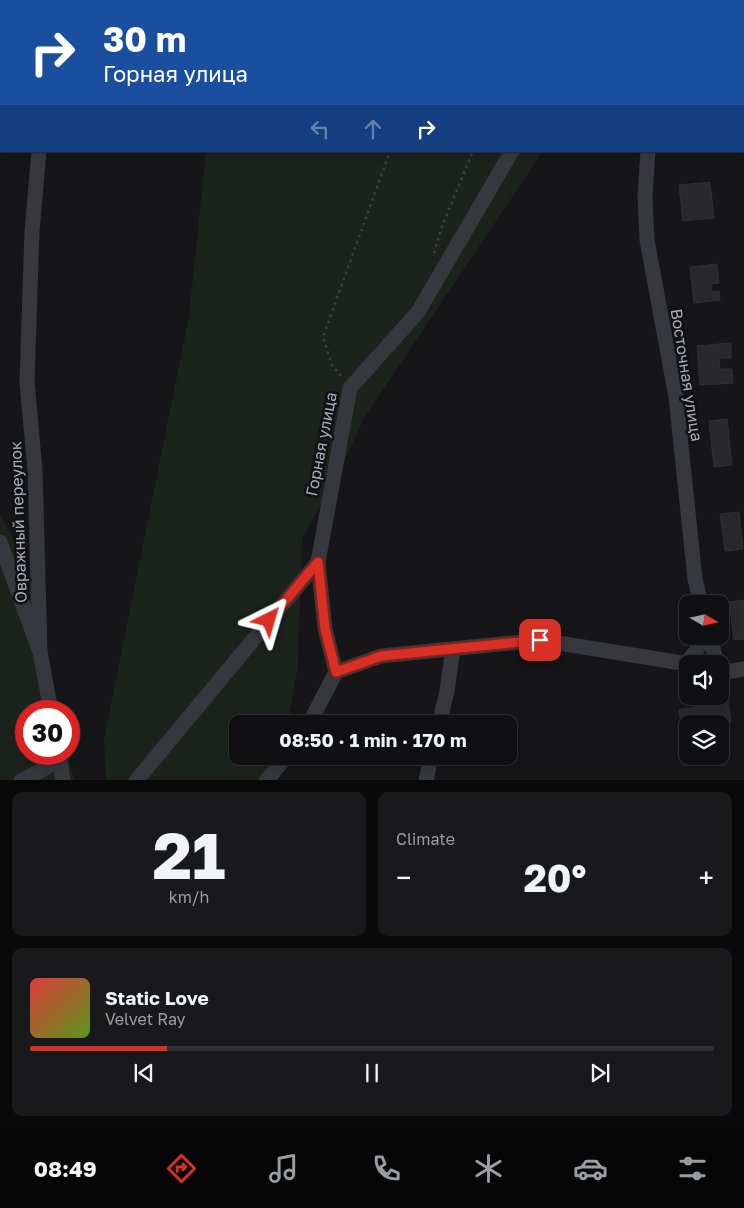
<!DOCTYPE html>
<meta charset="utf-8">
<style>
:root{--surface:#101012;--page:#19191b;--text:#f1f3f6;--muted:#9c9d9f;--line:#303032;--accent:#d93025}
body{margin:0;font-family:"Golos Text",sans-serif;background:var(--page);color:var(--text);height:100vh;display:flex;flex-direction:column;font-size:19px;white-space:nowrap}
*{box-sizing:border-box;margin:0}
p{font-size:16px;color:var(--muted)}
.icon{flex:none;width:28px;height:28px;fill:none;stroke:currentColor;stroke-width:2;stroke-linecap:round;stroke-linejoin:round}
.map{position:relative;height:780px;overflow:hidden}
.drawer{display:flex;flex-direction:column;gap:12px;padding:12px;background:#09090a;flex:1}
.drawer>*{flex:none}
.guide{position:absolute;left:0px;top:0px;width:745px;height:152px;box-shadow:0 2px 8px #0003,0 0 0 1px var(--line);background:#1a4fa0;color:#fff;overflow:hidden}
.needle{width:32px;rotate:99deg}
.tools{position:absolute;left:679px;top:595px;display:grid;gap:10px}
.tools a{display:grid;place-items:center;width:50px;height:50px;border-radius:10px;background:var(--surface);box-shadow:0 2px 8px #0003,0 0 0 1px var(--line);font-size:25px}
.speed{position:absolute;left:15px;top:700px;display:flex;gap:10px;font-size:25px;font-weight:700;text-align:center}
.speed>*{display:grid;place-content:center;width:65px;height:65px;border-radius:50%;background:var(--surface);box-shadow:0 2px 8px #0003,0 0 0 1px var(--line);line-height:1}
.speed .limit{border:8px solid #d22;background:#fff;color:#111}
.pin{position:absolute;display:grid;place-items:center;width:42px;height:42px;color:#fff;margin:-21px;border-radius:10px;box-shadow:0 2px 8px #0006}
.me{position:absolute;width:55px;margin:-28px;rotate:40deg;stroke-linejoin:round;filter:drop-shadow(0 0 4px #0008)}
.turn{display:flex;align-items:center;gap:18px;height:105px;padding:0 20px;font-size:22px}
.turn .icon{width:65px;height:65px;stroke-width:2.5}
.turn b{display:block;font-size:35px;line-height:42px}
.lanes{display:flex;align-items:center;height:48px;padding:0 20px;background:#0003;justify-content:center;gap:25px;direction:ltr}
.lanes .off{opacity:.35}
.big{font-size:38px;font-weight:700;line-height:1.1}
.drawer .tile{flex:1;display:flex;flex-direction:column;justify-content:center;gap:8px;min-width:0;padding:0 18px;border-radius:10px;background:var(--page)}
.drawer .dial{align-items:center;gap:0}
.dial b{font-size:65px;line-height:1}
.song{display:flex;align-items:center;gap:15px}
.cover{width:60px;height:60px;border-radius:8px;background:linear-gradient(135deg,hsl(0 70% 55%),hsl(90 70% 35%))}
.played{height:5px;border-radius:2px;background:linear-gradient(90deg,var(--accent) 20%,var(--line) 20%)}
.keys{display:flex;justify-content:space-around;direction:ltr}
.heat{display:flex;justify-content:space-between;align-items:center;font-size:28px;direction:ltr}
.drawer .tiles{flex:1;display:grid;gap:12px;grid-template-columns:1fr 1fr}
.tile:last-child{grid-column:span 2}
.trip{position:absolute;left:229px;top:715px;width:288px;height:50px;border-radius:10px;background:var(--surface);box-shadow:0 2px 8px #0003,0 0 0 1px var(--line);font-weight:700;line-height:50px;text-align:center}
.tab-bar{display:flex;height:80px;justify-content:space-around;align-items:center;background:#060607;color:var(--muted)}
.tab-bar .icon{width:35px;height:35px}
.tab-bar .selected{color:var(--accent)}
.tab-bar b{font-size:22px;color:var(--text)}
.map>svg:first-child{display:block}
.green{fill:#1c231d}
.building{fill:#29292c;stroke:#303034}
.lines{fill:none;stroke-linecap:round;stroke-linejoin:round}
.path{stroke:#3d3f44;stroke-width:2.5;stroke-dasharray:2.5 4;stroke-linecap:butt}
.minor{stroke:#37383d;stroke-width:15}
.route-casing{stroke:#8d1f18;stroke-width:12}
.route{stroke:#d93025;stroke-width:9}
.labels{text-anchor:middle;stroke-width:5;stroke-linejoin:round;paint-order:stroke}
.street-label{font-size:16px;fill:#a8adb8;stroke:#111113}
</style>
<div class="map">
<svg width="744" height="781" viewBox="0 0 744 781">
<rect width="100%" height="100%" fill="#161618"/>
<g class="green">
<polygon points="221,0 744,0 744,21 744,1"/>
<polygon points="206,151 543,151 364,418 336,479 302,538 298,664 288,724 238,724 238,756 282,756 278,780 106,781 104,740 189,316"/>
<polygon points="0,515 21,552 58,711 26,711 26,754 68,754 74,780 0,780"/>
</g>
<g class="building">
<polygon points="710,182 714,218 683,221 679,185"/>
<polygon points="717,264 719,283 711,284 711,292 719,291 720,300 694,303 690,267"/>
<polygon points="731,343 731,358 719,358 720,369 732,369 733,383 700,385 697,346"/>
<polygon points="727,419 732,465 714,467 709,421"/>
<polygon points="739,512 743,549 725,551 720,514"/>
<polygon points="744,600 744,639 734,640 729,602"/>
<polygon points="728,701 731,722 720,724 688,724 688,730 682,730 679,710"/>
</g>
<g class="lines">
<g class="path">
<polyline points="494,0 494,1"/>
<polyline points="435,1 435,0"/>
<polyline points="434,253 441,229 473,151"/>
<polyline points="341,376 332,365 323,337 390,151"/>
</g>
<g class="minor">
<polyline points="54,1 54,0"/>
<polyline points="39,151 32,231 27,382 35,470 40,652"/>
<polyline points="648,151 645,197 647,240 676,397 695,579 701,604"/>
<polyline points="0,542 40,652 51,711"/>
<polyline points="710,636 717,664"/>
<polyline points="686,664 701,644 704,636"/>
<polyline points="336,672 325,629 318,562 350,388 418,312 512,151"/>
<polyline points="336,672 381,656 540,640 688,664"/>
<polyline points="720,673 744,669"/>
<polyline points="309,724 336,672"/>
<polyline points="439,724 447,691 453,649"/>
<polyline points="59,754 63,781"/>
<polyline points="21,781 60,760"/>
<polyline points="136,781 318,562"/>
<polyline points="266,781 287,756"/>
<polyline points="426,781 431,756"/>
</g>
</g>
<g class="lines">
<defs>
<polyline id="route" points="269,620 318,562 325,629 336,672 381,656 540,640"/>
</defs>
<use href="#route" class="route-casing"/>
<use href="#route" class="route"/>
</g>
<g class="labels">
<g class="street-label">
<text transform="translate(687 375) rotate(81)" y="6">Восточная улица</text>
<text transform="translate(321 444) rotate(-79)" y="6">Горная улица</text>
<text transform="translate(18 522) rotate(-92)" y="6">Овражный переулок</text>
</g>
</g>
</svg>
<div class="tools">
<a><svg class="needle" viewBox="-14 -14 28 28"><path d="M0-13l5 13h-10z" fill="#e53935"/><path d="M0 13l5-13h-10z" fill="#9c9d9f"/></svg></a>
<a><svg class="icon" aria-label="sound" viewBox="0 0 24 24"><path d="M4 9h4l5-4v14l-5-4H4zM17 9q2 3 0 6"/></svg></a>
<a><svg class="icon" aria-label="layers" viewBox="0 0 24 24"><path d="M12 4l9 5-9 5-9-5zM3 14l9 5 9-5"/></svg></a>
</div>
<div class="speed"><div class="limit">30</div></div>
<div class="pin" style="left:540px;top:640px;background:#d93025"><svg class="icon" aria-label="arrive" viewBox="0 0 24 24"><path d="M6 21V4h12l-3 4 3 4H6"/></svg></div>
<svg class="me" style="left:269px;top:620px" viewBox="-20 -20 40 40"><path d="M0-17L14 15 0 8-14 15z" fill="#d93025" stroke="#fff" stroke-width="4"/></svg>
<div class="trip">08:50 · 1 min · 170 m</div>
<div class="guide">
<div class="turn"><svg class="icon" aria-label="right" viewBox="0 0 24 24"><path d="M7 20v-9h11M14 6l5 5-5 5"/></svg><div><b>30 m</b>Горная улица</div></div>
<div class="lanes"><svg class="icon off" aria-label="left" viewBox="0 0 24 24"><path d="M17 20v-9H6M10 6l-5 5 5 5"/></svg><svg class="icon off" aria-label="ahead" viewBox="0 0 24 24"><path d="M12 20V5M6 11l6-6 6 6"/></svg><svg class="icon" aria-label="right" viewBox="0 0 24 24"><path d="M7 20v-9h11M14 6l5 5-5 5"/></svg></div>
</div>
</div>
<section class="drawer">
<div class="tiles">
<div class="tile dial"><b>21</b><p>km/h</p></div>
<div class="tile"><p>Climate</p>
<div class="heat"><a>−</a><b class="big">20°</b><a>+</a></div>
</div>
<div class="tile">
<div class="song"><i class="cover"></i><div><b>Static Love</b><p>Velvet Ray</p></div></div>
<div class="played"></div>
<div class="keys"><svg class="icon" aria-label="previous" viewBox="0 0 24 24"><path d="M18 5L8 12l10 7zM5 5v14"/></svg><svg class="icon" aria-label="pause" viewBox="0 0 24 24"><path d="M8 5v14M16 5v14"/></svg><svg class="icon" aria-label="next" viewBox="0 0 24 24"><path d="M6 5l10 7-10 7zM19 5v14"/></svg></div>
</div>
</div>
</section>
<nav class="tab-bar">
<b>08:49</b>
<svg class="icon selected" aria-label="directions" viewBox="0 0 24 24"><path d="M12 3l9 9-9 9-9-9zM9 14v-3h6M13 9l2 2-2 2"/></svg>
<svg class="icon" aria-label="music" viewBox="0 0 24 24"><path d="M9 18V5l10-2v13"/><circle cx="6" cy="18" r="3"/><circle cx="16" cy="16" r="3"/></svg>
<svg class="icon" aria-label="phone" viewBox="0 0 24 24"><path d="M5 4h4l2 5-3 2q2 4 5 5l2-3 5 2v4C11 20 4 13 5 4z"/></svg>
<svg class="icon" aria-label="climate" viewBox="0 0 24 24"><path d="M12 3v18M4 7l16 10M4 17L20 7"/></svg>
<svg class="icon" aria-label="car" viewBox="0 0 24 24"><path d="M5 17H2v-5l4-1 3-4h7l3 4 3 1v5h-3M9 17h6M6 11h13"/><circle cx="7" cy="17" r="2"/><circle cx="17" cy="17" r="2"/></svg>
<svg class="icon" aria-label="filters" viewBox="0 0 24 24"><path d="M4 7h16M4 17h16"/><circle cx="9" cy="7" r="2"/><circle cx="15" cy="17" r="2"/></svg>
</nav>
